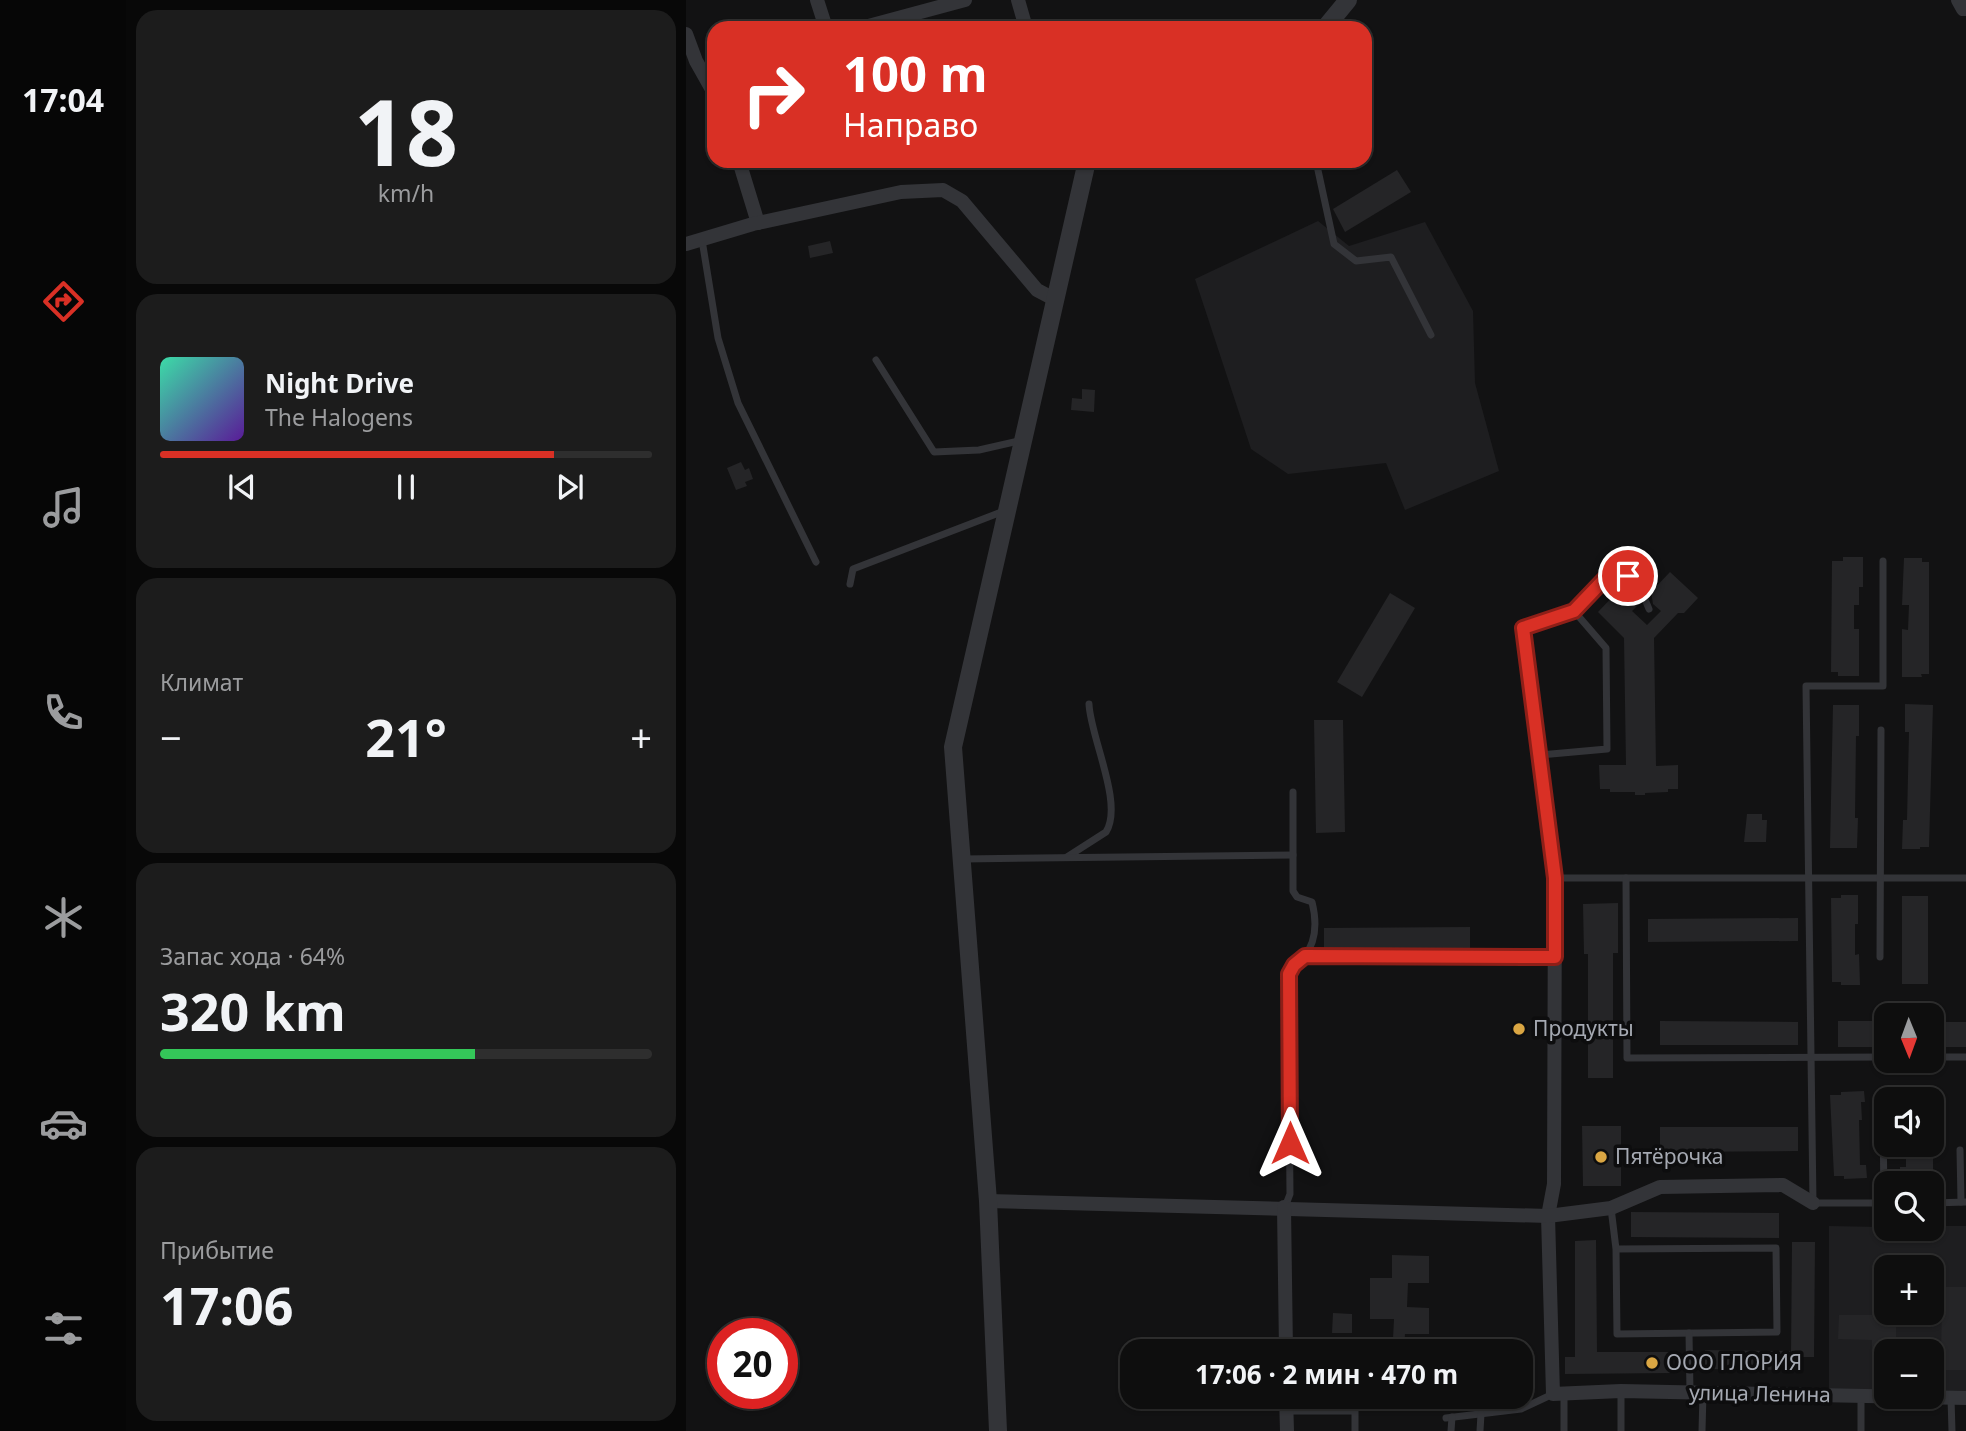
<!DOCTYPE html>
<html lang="ru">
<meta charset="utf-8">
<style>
:root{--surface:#0e0e0e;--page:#1c1c1c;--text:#f1f3f6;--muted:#9b9c9e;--line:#2e2e2e;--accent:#d93025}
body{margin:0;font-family:"Noto Sans",sans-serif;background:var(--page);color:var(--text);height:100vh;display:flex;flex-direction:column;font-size:26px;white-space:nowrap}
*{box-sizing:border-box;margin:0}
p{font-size:23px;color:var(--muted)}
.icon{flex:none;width:38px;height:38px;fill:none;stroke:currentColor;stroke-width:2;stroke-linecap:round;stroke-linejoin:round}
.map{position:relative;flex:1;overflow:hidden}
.drawer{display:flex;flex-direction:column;gap:10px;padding:10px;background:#080808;width:560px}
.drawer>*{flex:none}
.guide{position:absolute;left:21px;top:21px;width:665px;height:147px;border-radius:21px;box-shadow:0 2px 5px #0004,0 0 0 2px var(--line);background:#d93025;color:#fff;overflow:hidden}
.needle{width:46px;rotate:179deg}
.fabs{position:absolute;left:1188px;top:1003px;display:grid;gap:14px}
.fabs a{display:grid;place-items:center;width:70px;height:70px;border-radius:14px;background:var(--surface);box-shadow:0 2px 5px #0004,0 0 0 2px var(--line);font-size:35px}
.speed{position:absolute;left:21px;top:1318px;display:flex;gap:14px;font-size:35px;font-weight:700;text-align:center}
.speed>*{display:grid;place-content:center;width:91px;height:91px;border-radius:50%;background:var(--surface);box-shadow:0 2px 5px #0004,0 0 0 2px var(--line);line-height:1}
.speed .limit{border:10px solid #d22;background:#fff;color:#111}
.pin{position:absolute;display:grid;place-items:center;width:60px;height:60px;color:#fff;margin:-30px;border:4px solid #fff;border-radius:50%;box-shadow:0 2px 7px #0007}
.me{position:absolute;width:77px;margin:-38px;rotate:0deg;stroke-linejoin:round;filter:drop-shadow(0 0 5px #0008)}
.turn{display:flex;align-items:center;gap:24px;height:147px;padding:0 21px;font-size:32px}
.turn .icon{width:91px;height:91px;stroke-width:2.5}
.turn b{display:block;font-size:49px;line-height:60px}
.big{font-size:52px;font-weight:700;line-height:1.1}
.drawer .tile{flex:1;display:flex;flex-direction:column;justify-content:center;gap:10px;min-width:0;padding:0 24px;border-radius:21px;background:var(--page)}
.drawer .dial{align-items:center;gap:0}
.dial b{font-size:91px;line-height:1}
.song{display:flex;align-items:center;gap:21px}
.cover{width:84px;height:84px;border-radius:10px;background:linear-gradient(135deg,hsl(160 70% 55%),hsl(270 70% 35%))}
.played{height:7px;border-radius:4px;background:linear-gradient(90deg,var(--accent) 80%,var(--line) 80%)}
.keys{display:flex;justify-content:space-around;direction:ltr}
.heat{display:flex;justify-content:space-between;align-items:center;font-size:38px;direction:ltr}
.charge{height:10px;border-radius:5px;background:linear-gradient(90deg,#34c759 64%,var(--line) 0)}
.trip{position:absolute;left:434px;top:1339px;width:413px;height:70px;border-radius:21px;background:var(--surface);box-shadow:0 2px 5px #0004,0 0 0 2px var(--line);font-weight:700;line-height:70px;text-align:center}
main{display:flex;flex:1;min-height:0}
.tabs{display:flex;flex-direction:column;width:126px;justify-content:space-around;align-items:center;background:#060606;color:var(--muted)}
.tabs .icon{width:49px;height:49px}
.tabs .current{color:var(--accent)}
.tabs b{font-size:32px;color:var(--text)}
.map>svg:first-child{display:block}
.built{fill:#1e1e20;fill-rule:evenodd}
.building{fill:#252527}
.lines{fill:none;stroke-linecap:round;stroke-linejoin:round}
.service{stroke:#333438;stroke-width:7}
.minor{stroke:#333438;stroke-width:14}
.tertiary{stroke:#333438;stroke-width:18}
.route-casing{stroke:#8d1f18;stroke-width:18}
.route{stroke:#d93025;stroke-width:12}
.poi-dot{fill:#daa643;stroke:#0d0d0e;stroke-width:2.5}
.labels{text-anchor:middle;stroke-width:7;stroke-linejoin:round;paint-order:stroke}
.poi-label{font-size:21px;fill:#a5a9b2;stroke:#0d0d0e;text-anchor:start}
.street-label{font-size:21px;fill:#a5a9b2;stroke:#0d0d0e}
</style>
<main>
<nav class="tabs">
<b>17:04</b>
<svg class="icon current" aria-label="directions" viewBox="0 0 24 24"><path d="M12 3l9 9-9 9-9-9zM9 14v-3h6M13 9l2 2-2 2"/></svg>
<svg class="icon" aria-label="music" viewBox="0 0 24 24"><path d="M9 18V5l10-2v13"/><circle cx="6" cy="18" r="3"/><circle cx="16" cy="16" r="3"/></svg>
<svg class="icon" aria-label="phone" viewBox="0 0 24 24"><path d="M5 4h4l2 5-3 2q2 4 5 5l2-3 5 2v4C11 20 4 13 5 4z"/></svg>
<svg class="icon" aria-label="climate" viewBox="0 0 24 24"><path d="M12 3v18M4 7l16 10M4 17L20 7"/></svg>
<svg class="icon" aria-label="car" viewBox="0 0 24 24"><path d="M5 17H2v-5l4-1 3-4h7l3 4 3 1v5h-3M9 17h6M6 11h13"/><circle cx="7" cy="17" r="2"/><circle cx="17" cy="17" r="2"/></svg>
<svg class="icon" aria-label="filters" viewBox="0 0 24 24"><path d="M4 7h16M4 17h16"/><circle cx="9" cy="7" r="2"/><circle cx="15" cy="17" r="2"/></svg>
</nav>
<section class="drawer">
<div class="tile dial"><b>18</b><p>km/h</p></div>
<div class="tile">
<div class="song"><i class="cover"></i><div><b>Night Drive</b><p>The Halogens</p></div></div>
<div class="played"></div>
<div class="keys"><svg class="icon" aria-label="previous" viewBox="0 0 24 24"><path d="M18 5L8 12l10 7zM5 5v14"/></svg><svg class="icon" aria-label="pause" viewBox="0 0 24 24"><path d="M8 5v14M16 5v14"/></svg><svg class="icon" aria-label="next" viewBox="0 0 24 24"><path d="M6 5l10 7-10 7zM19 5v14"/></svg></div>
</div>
<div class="tile"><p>Климат</p>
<div class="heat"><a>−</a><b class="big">21°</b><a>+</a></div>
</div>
<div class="tile"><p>Запас хода · 64%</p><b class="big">320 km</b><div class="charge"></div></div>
<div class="tile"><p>Прибытие</p><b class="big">17:06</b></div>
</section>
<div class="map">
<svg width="1280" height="1431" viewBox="0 0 1280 1431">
<rect width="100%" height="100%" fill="#121213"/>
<g class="built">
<polygon points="632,221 663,246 739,222 787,311 789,383 813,471 719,510 700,463 602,474 565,449 509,279"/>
<path d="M1143,1226L1246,1228V1226H1280V1391H1246V1351H1200V1391H1143ZM1200,1267H1246V1312H1200Z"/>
</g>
<g class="building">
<polygon points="711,170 725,192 659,232 647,209"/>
<polygon points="144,241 147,253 124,258 122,246"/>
<polygon points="396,389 409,390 408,412 385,410 386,398 396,399"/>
<polygon points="55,462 59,470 63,468 67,479 59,482 61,486 50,490 41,468"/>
<polygon points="1157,557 1177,557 1177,587 1173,587 1173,605 1168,605 1168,629 1173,629 1173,676 1152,676 1152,672 1145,672 1146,561 1157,561"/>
<polygon points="1218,558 1236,558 1236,562 1243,562 1243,674 1235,674 1236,677 1216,677 1216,629 1222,630 1223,605 1216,605"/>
<polygon points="984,572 1012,598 998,613 992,613 968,638 970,766 992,765 992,789 982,789 982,792 959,793 959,795 949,795 949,792 924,792 924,789 914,789 913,765 940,765 938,638 912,612 934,589 951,606 946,611 961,625 975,611 967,604 965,592"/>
<polygon points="704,593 729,608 676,697 651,682"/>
<polygon points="1219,704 1247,705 1243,847 1234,847 1234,849 1216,849 1217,820 1221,820 1223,732 1219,732"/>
<polygon points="1147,705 1173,705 1173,736 1170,736 1169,818 1172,818 1171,848 1144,848"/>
<polygon points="628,720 657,720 659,832 630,833"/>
<polygon points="1061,814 1076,814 1076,820 1081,820 1080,842 1058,842"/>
<polygon points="1155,895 1172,895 1172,924 1169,924 1169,955 1173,954 1174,985 1155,985 1155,982 1146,982 1145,898 1155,898"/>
<rect x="1216" y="896" width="26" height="88"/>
<polygon points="932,903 932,953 927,953 927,1078 902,1078 902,954 898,954 897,904"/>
<polygon points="1112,918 1112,941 962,942 962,919"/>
<polygon points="784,927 784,951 638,950 638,928"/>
<polygon points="974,1021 1112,1022 1112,1045 974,1045"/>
<rect x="1152" y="1021" width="48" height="26"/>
<rect x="1246" y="1022" width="34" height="25"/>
<polygon points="1178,1091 1179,1102 1175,1102 1176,1120 1173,1120 1174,1165 1180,1165 1181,1178 1158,1179 1158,1176 1148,1176 1144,1095 1155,1095 1155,1092"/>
<polygon points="896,1126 935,1126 935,1186 897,1186"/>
<polygon points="974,1127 1112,1127 1112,1151 974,1152"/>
<polygon points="1220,1144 1247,1144 1247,1177 1237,1177 1237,1180 1214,1180 1214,1167 1220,1167"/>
<polygon points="945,1212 1093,1213 1093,1238 945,1237"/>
<polygon points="910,1240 911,1352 986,1352 986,1373 879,1374 879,1357 889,1357 889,1241"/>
<polygon points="1106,1242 1129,1242 1128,1357 1105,1357"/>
<polygon points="706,1255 743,1256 743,1283 722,1283 721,1307 743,1308 743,1334 719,1334 718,1351 683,1351 683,1339 707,1339 708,1319 684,1319 684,1278 706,1278"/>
<polygon points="1186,1287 1200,1287 1200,1312 1210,1312 1210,1351 1200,1351 1200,1370 1186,1370 1186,1340 1152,1339 1153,1315 1186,1315"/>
<polygon points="1246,1287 1280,1287 1280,1370 1246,1370 1246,1352 1255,1352 1256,1306 1246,1306"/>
<polygon points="647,1313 666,1314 666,1333 646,1333"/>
<polygon points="1019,1350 1104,1351 1104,1370 1019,1369"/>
</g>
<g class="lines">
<g class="service">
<polyline points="630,161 648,244 670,261 705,257 745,335"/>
<polyline points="16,240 32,338 52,403 130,562"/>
<polyline points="190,360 248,452 293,450 337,440"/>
<polyline points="1197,561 1197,686 1120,686 1127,1203 1200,1203"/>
<polyline points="164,584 167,569 318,511"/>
<polyline points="963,609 953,585 931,566 888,611 837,628 869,878 1280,878"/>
<polyline points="854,755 921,749 920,648 888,611"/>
<path d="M381,857L420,832C438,804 404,736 403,704"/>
<polyline points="277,859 607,855"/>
<polyline points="940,878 941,1058 1200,1057"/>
<polyline points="619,956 869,957"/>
<polyline points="1194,957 1195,730"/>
<polyline points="1246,1057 1280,1057"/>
<polyline points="1197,1113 1198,1203"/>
<polyline points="1274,1150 1275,1202"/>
<polyline points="1246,1203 1280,1202"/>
<path d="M599,1207L604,1194L602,974C607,966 613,963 618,957C631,941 631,922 626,902L611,897L607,891V792"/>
<polyline points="925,1208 930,1249 931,1334 1091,1332 1090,1248 930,1249"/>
<polyline points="1003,1333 1004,1392"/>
<polyline points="1175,1396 1175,1431"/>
<polyline points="1265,1398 1266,1431"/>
<polyline points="601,1411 669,1411 669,1431"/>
<polyline points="760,1418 835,1409 867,1394"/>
<polyline points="765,1431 766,1417"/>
<polyline points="794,1431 795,1414"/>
<polyline points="878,1431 878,1393"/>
<polyline points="935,1431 935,1391"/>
<polyline points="1016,1431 1017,1393"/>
</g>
<g class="minor">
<polyline points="131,0 139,25 142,28"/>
<polyline points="332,0 340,28"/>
<polyline points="1272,0 1277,9 1280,9"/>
<polyline points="175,28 279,0"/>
<polyline points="0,34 10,61 28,93"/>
<polyline points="53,161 72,223"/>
<polyline points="0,244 67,224 215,192 257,190 276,201 351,290 370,300"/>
<polyline points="869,878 868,1184 862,1216 867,1394 935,1391 1280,1398"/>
<polyline points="302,1201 862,1216 925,1208 974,1187 1097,1185 1127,1203"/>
<polyline points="598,1207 600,1351"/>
<polyline points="600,1396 601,1431"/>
</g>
<g class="tertiary">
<polyline points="639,28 662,0"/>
<polyline points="312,1431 302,1201 267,747 401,161"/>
</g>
</g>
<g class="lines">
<defs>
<polyline id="route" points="604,1143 603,974 608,965 619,956 869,957 869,878 837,628 888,611 931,566 942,576"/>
</defs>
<use href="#route" class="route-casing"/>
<use href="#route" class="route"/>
</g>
<g class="poi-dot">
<circle cx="833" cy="1029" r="7"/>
<circle cx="915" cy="1157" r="7"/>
<circle cx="966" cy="1363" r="7"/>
</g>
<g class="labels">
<g class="poi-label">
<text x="847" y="1036">Продукты</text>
<text x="929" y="1164">Пятёрочка</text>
<text x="980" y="1370">ООО ГЛОРИЯ</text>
</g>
<g class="street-label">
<text transform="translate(1074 1394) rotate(1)" y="7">улица Ленина</text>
</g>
</g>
</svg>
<div class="fabs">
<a><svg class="needle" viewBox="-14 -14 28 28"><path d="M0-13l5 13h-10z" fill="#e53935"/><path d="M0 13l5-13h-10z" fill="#9b9c9e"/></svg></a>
<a><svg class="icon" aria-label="sound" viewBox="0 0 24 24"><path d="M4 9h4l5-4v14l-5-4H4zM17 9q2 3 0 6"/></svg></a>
<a><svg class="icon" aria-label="search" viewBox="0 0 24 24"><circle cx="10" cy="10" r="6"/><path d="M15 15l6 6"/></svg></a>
<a>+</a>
<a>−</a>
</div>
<div class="speed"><div class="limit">20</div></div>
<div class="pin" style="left:942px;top:576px;background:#d93025"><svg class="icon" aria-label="arrive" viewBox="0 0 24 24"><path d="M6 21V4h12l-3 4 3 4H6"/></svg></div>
<svg class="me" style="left:604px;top:1143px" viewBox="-20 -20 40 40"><path d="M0-17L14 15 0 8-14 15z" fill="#d93025" stroke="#fff" stroke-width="4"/></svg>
<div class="trip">17:06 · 2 мин · 470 m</div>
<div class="guide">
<div class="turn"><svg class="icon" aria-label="right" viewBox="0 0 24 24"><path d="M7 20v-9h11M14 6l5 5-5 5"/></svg><div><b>100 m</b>Направо</div></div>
</div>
</div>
</main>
